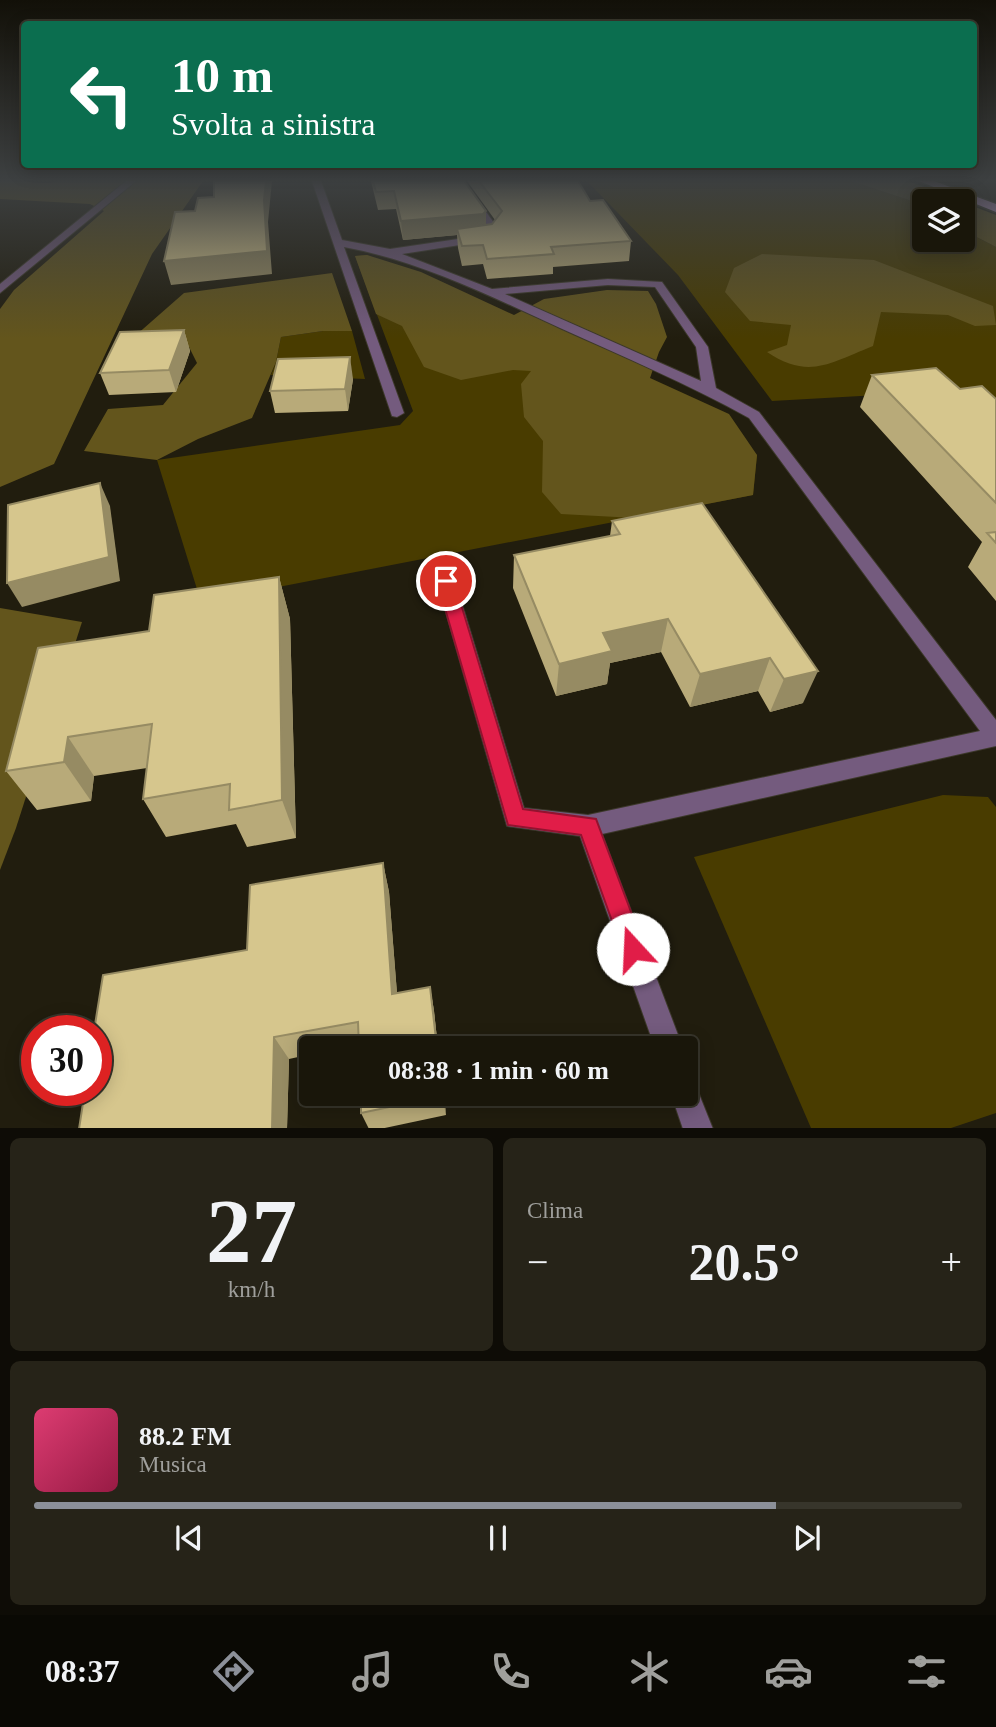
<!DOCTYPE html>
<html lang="it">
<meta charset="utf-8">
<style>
:root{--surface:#19160a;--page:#262318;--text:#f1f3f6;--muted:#9f9f9c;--line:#37352b;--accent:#8c9099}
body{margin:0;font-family:"Times New Roman",serif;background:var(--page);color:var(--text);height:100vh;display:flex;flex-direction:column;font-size:26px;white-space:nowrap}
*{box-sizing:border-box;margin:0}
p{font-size:23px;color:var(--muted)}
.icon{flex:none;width:38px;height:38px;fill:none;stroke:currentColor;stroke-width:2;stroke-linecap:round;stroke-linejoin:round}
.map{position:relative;height:1128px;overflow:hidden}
.panel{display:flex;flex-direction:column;gap:10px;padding:10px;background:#0e0c06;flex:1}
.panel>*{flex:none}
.hud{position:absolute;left:21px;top:21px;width:956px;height:147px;border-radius:7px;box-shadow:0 4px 18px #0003,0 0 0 2px var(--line);background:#0b6e4f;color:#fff;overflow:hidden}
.controls{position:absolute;left:912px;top:189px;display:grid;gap:14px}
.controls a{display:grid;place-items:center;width:63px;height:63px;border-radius:7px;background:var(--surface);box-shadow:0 4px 18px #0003,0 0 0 2px var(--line);font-size:35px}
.speed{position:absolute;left:21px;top:1015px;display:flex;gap:14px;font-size:35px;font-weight:700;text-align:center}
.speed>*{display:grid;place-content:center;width:91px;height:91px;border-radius:50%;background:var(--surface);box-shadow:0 4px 18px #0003,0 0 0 2px var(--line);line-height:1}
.speed .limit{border:10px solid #d22;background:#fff;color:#111}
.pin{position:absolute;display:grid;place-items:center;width:60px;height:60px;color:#fff;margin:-30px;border:4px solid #fff;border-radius:50%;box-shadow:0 2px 7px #0007}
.me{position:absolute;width:77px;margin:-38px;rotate:340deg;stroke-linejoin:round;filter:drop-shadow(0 0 5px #0008)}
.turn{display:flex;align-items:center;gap:24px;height:147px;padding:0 35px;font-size:32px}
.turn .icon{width:91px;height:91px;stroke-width:2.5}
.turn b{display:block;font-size:49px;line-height:60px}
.big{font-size:52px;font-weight:700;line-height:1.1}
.panel .widget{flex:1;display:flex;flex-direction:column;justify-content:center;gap:10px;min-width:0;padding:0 24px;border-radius:10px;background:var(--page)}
.panel .dial{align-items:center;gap:0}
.dial b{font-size:91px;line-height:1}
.song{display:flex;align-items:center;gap:21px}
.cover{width:84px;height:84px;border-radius:10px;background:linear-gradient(135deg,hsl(340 70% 55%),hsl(340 70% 35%))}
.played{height:7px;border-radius:4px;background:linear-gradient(90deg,var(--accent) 80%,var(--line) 80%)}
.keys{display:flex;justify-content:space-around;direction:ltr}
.heat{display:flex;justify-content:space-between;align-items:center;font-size:38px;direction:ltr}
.panel .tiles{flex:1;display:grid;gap:10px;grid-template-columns:1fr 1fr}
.widget:last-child{grid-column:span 2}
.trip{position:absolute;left:299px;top:1036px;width:399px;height:70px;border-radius:7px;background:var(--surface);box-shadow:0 4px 18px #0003,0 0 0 2px var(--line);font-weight:700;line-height:70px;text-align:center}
.tabs{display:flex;height:112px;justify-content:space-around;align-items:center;background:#0a0904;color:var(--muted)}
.tabs .icon{width:49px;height:49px}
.tabs .on{color:var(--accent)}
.tabs b{font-size:32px;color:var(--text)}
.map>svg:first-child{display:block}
.green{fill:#493c00}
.forest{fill:#63551c}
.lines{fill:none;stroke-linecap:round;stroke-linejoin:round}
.minor-casing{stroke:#3c382a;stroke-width:2}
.highway-casing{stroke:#3c382a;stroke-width:3}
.minor{fill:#745b7e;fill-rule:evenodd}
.highway{fill:#e9b8ff;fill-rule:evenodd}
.wall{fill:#b8aa79}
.shaded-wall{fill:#968b63}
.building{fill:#d6c68d;stroke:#968b63;stroke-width:2}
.route{fill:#e11d48;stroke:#92132f;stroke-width:2}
</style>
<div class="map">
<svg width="996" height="1129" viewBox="0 0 996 1129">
<rect width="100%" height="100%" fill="#211d0e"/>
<g class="green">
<polygon points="587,181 851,181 924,205 924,240 962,240 963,230 996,247 996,414 967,390 772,401 678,275"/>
<polygon points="367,255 757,455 753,495 201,602 157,460 400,425 413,411 355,256"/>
<polygon points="323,331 352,331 365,379 271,375 276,362 281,337"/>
<polygon points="943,795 988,797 996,807 996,1113 951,1128 811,1128 694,857"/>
</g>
<g class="forest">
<polygon points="0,181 49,183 57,181 203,181 152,254 54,464 0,487 0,309 14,290 104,211 90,204 0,199"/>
<polygon points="851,181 908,181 961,201 924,201 924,205"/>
<polygon points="962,202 996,215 996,247 963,230"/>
<path d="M762,254L874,260L993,306L996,325L975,326L948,315L881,312L873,346C830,363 809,380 767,352L787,345L791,325L750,321L725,292L734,268Z"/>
<polygon points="367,255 421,272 514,315 544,299 607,290 648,291 656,304 667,337 659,352 650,378 729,414 757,455 753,495 635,518 561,514 542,492 543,441 524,417 521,384 531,371 513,370 461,380 424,367 402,326 376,314 355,256"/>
<polygon points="332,273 352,331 323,331 281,337 276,362 252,418 198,439 157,460 84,451 108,409 163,405 197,363 186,341 135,336 184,293"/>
<polygon points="0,608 82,622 16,828 0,870"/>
</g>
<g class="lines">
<defs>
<g id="minor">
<polygon points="126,181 136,181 0,293 0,284"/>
<path d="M312,181H321L342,240L390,249L485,235L489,230L455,181H464L499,230L492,240L402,254L492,289L608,279L662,282L708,347L716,388L759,412L996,720V746L602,834L683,1048H655L580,836L507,826L437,581L440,576H452L455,581L524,808L588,815L980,731L749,418C688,384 624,357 560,328C490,296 420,261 344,247L404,413L397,417L392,416ZM608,285L655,287L696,347L701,381L505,294Z"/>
<polygon points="686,1080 695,1084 713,1129 683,1129 671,1094 686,1094"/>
</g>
<polygon id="highway" points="919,181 934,181 996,204 996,212"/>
</defs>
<use href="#minor" class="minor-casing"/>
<use href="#highway" class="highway-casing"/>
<use href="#minor" class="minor"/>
<use href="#highway" class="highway"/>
</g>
<g class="wall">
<polygon points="371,181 464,181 486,211 486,225 492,224 495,220 467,181 578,181 590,201 631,241 629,261 553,267 553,274 487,279 483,264 462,266 458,248 457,235 403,240 396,209 378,210"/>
<polygon points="184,330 190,351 176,392 109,395 100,373"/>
<polygon points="872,375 960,389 996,399 996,601 968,567 982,542 860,407"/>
<polygon points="353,379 348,411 275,413 270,391"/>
<polygon points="702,503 803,703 770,712 758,691 690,707 661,652 610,663 607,684 556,696 513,588 514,555 610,536 612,521"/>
<polygon points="279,577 290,619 296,838 247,847 236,824 166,837 143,799 147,768 94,776 91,801 37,810 6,771 149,631"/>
<polygon points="383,863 389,892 397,994 430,987 434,1011 438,1048 359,1048 359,1046 344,1048 312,1048 312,1054 289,1059 287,1129 247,950"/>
<polygon points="361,1094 444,1094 446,1115 380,1129 369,1129 361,1113"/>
</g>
<g class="shaded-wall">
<polygon points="266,181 272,181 268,222 272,274 171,285 164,261 264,200"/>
<polygon points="486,211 486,230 457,229 457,235 403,240 401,221"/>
<polygon points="184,330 190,351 176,392 169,370"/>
<polygon points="350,357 353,379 348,411 345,389"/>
<polygon points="100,483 110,506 120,581 22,607 7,583"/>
<polygon points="279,577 290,619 296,838 282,800"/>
<polygon points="668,619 661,652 610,663 607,684 556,696 559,664 603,633"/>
<polygon points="770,658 758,691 690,707 700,674"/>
<polygon points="818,671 803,703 770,712 784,679"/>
<polygon points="68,737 94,776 91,801 64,762"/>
<polygon points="383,863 389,892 399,1018 392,994"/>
<polygon points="430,987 434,1011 438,1048 437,1048"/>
<polygon points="274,1037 289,1059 287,1129 272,1129"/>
<polygon points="442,1094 444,1094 446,1115 442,1096"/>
</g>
<g class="building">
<polygon points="214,181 266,181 264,200 267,251 164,261 175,212 195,211 198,198 214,197"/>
<polygon points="373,181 464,181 486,211 483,214 401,221 394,191 376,192"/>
<polygon points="479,181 578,181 590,201 603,200 631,241 551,247 554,254 487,259 483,245 462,246 457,229 492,224 502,211"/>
<polygon points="184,330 169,370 100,373 120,332"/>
<polygon points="350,357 345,389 270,391 278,359"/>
<polygon points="936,368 960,389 982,386 996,399 996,503 872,375"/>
<polygon points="100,483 109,557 7,583 8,505"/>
<polygon points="702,503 818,671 784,679 770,658 700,674 668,619 603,633 612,651 559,664 514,555 620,534 612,521"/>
<polygon points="996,532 996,543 987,533"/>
<polygon points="279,577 282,800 229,810 230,784 143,799 152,724 68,737 64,762 6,771 38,648 149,631 154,595"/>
<polygon points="383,863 392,994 430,987 437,1048 359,1048 358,1022 274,1037 272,1129 79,1129 85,1090 96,1090 96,1031 94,1031 103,975 247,950 250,885"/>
<polygon points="361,1094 442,1094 442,1096 361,1113"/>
</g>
<linearGradient id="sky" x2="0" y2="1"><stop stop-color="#121008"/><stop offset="0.53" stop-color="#3d4041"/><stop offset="1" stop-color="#3d4041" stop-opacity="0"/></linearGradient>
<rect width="996" height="339" fill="url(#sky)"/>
<polygon class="route" points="446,575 454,581 523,809 596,819 645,949 641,957 633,961 625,957 581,835 508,825 437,581"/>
</svg>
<div class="controls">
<a><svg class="icon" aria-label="layers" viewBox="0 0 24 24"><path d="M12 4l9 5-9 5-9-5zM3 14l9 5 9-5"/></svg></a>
</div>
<div class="speed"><div class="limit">30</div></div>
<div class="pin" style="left:446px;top:581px;background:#d93025"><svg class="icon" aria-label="arrive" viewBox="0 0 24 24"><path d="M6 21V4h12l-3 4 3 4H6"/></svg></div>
<svg class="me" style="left:633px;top:949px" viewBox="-20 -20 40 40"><circle r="19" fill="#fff"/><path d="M0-13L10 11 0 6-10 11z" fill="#e11d48"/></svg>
<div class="trip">08:38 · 1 min · 60 m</div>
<div class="hud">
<div class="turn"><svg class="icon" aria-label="left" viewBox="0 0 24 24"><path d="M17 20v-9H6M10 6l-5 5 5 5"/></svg><div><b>10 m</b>Svolta a sinistra</div></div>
</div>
</div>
<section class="panel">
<div class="tiles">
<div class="widget dial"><b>27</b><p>km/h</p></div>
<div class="widget"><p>Clima</p>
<div class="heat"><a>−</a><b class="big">20.5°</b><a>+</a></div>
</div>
<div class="widget">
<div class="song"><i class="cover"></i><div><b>88.2 FM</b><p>Musica</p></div></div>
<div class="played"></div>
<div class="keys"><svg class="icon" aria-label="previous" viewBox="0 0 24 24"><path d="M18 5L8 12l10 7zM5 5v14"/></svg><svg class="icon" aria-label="pause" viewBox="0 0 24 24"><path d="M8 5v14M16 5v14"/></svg><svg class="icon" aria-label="next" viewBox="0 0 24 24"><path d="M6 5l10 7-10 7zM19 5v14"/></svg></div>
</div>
</div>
</section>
<nav class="tabs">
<b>08:37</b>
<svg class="icon on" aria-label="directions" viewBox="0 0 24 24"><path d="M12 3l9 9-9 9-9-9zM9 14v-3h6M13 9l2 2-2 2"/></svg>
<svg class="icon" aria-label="music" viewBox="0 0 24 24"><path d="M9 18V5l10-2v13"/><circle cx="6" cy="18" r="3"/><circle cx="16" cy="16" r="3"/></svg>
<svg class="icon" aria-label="phone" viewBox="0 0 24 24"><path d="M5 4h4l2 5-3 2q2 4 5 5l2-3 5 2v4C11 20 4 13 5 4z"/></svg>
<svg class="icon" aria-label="climate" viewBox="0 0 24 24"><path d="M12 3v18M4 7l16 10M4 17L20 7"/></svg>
<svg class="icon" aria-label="car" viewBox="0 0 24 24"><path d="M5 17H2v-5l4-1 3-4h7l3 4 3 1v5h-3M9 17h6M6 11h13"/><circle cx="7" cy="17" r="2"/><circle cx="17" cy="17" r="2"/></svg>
<svg class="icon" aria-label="filters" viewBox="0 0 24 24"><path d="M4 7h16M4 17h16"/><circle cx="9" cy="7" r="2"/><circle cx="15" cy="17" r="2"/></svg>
</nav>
